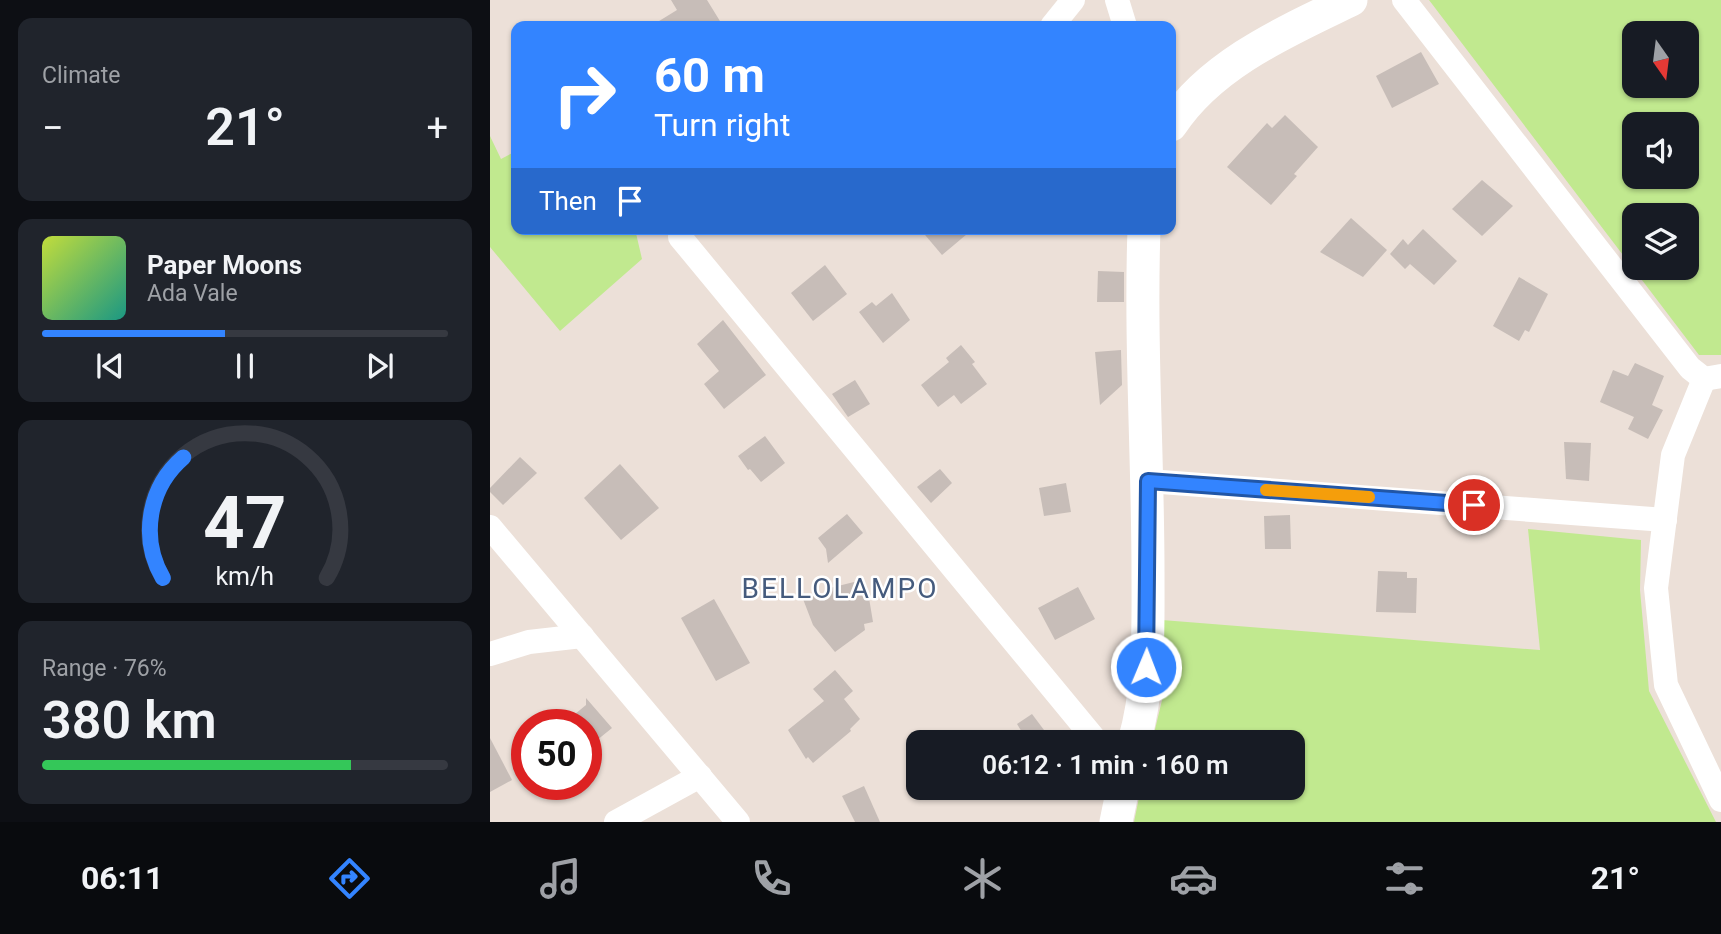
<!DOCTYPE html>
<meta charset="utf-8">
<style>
:root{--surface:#171b24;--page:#20242c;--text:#f1f3f6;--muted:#9ea1a6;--line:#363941;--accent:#3384ff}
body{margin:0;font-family:Roboto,sans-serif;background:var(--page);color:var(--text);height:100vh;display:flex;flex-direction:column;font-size:26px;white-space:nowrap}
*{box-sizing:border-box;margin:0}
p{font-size:23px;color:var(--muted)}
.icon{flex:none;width:38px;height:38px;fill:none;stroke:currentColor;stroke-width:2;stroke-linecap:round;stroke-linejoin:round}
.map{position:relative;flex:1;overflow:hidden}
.drawer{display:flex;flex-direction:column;gap:18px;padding:18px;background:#0d0f14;width:490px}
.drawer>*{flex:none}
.guide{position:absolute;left:21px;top:21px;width:665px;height:214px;border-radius:14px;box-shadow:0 2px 5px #0004;background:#3384ff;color:#fff;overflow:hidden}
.needle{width:46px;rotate:166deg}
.controls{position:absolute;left:1132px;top:21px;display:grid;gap:14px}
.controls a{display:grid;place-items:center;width:77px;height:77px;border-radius:14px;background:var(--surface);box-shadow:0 2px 5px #0004;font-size:35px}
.speed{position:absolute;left:21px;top:709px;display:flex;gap:14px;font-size:35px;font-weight:700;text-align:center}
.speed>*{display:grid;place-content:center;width:91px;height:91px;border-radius:50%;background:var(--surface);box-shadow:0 2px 5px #0004;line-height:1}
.speed .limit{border:10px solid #d22;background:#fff;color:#111}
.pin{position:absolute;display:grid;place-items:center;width:60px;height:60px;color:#fff;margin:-30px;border:4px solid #fff;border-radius:50%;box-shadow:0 2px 7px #0007}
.me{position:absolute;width:77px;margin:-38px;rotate:1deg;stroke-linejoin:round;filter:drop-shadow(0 0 5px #0008)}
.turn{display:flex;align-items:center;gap:24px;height:147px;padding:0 28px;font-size:32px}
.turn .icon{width:91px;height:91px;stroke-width:2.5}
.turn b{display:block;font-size:49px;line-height:60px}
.then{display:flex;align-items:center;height:66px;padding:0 28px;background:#0003;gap:14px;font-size:26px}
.big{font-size:52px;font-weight:600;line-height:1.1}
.drawer .card{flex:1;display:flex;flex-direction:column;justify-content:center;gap:10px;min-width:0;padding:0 24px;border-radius:14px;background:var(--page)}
.drawer .dial{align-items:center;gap:0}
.dial svg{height:182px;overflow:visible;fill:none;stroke:var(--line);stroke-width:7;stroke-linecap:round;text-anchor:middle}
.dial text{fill:var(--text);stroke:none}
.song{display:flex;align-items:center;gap:21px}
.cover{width:84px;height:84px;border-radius:10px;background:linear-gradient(135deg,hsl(70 70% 55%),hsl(170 70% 35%))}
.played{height:7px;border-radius:4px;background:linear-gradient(90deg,var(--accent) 45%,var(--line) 45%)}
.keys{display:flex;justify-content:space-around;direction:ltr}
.heat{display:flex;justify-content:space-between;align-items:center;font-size:38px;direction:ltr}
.charge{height:10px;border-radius:5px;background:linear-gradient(90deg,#34c759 76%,var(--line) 0)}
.trip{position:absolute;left:416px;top:730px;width:399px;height:70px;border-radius:14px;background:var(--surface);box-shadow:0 2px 5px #0004;font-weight:600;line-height:70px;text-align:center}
.dock{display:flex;height:112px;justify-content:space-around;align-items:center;background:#090b0e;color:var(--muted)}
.dock .icon{width:49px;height:49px}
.dock .selected{color:var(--accent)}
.dock b{font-size:32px;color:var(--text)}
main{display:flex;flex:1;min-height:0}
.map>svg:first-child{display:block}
.green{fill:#c1e98f;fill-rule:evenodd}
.building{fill:#c7bdb8}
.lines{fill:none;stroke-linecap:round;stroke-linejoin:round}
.street{stroke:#fff;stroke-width:24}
.secondary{stroke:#fff;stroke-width:33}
.route-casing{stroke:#2156a6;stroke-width:18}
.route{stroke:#3384ff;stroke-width:12}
.slow{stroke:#f59e0b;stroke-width:12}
.labels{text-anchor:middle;stroke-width:5;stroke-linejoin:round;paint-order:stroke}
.quarter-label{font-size:28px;letter-spacing:2px;fill:#455b7d;stroke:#fff}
</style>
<main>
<section class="drawer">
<div class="card"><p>Climate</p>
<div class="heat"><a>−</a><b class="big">21°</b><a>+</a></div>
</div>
<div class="card">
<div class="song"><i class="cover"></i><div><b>Paper Moons</b><p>Ada Vale</p></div></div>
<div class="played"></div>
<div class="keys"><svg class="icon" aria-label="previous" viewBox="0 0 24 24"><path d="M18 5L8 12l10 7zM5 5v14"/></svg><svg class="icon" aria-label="pause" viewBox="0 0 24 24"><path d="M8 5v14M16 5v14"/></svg><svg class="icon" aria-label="next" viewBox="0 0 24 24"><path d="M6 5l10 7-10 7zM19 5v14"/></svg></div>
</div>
<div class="card dial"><svg viewBox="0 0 100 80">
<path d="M14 69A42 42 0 1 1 86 69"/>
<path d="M14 69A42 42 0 0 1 23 16" stroke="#3384ff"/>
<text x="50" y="56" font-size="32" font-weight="700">47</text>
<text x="50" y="72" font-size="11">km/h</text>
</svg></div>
<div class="card"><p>Range · 76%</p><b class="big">380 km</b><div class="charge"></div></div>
</section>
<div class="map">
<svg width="1231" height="822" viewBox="0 0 1231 822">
<rect width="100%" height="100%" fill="#ece0d8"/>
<g class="green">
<path d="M939,0H1231V355H1209ZM1144,33H1197V86H1144ZM1144,124H1197V177H1144ZM1144,215H1197V268H1144Z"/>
<polygon points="0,136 11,159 26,151 26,229 145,229 152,259 70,331 0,247"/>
<polygon points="1038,529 1151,540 1150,590 1159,691 1226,822 644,822 651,788 803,788 803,742 662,742 673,696 672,620 1050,650"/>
</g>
<g class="building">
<polygon points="181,0 217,0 233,26 161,26 187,10"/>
<polygon points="931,52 949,84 902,108 886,76"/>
<polygon points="795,115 828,147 804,174 807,176 781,205 737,167 777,123 782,128"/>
<polygon points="992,180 1023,206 992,236 962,209"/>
<polygon points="861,218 897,250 873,277 830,252"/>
<polygon points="430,229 483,229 452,255"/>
<polygon points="933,229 967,261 944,285 920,264 915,269 900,254 913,239 918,245"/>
<polygon points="335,265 357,294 323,321 301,293"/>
<polygon points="608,271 634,272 634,302 607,302"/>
<polygon points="1029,277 1058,294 1039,332 1035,330 1029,341 1003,326"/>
<polygon points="402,293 420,320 393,343 369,312 382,302 386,306"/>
<polygon points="233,320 276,375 234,409 214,384 229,371 207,344"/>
<polygon points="471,345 485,362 482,364 497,384 471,404 464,395 448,407 431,385 459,362 456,358"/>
<polygon points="631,350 632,385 610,405 605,352"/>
<polygon points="1145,363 1174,376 1162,405 1173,410 1158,439 1138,429 1144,417 1110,402 1123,370 1138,376"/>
<polygon points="365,380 380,404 358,417 342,394"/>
<polygon points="275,436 295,463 271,482 260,469 258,470 248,456"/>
<polygon points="1074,442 1101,443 1099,481 1076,479"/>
<polygon points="30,457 47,473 13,505 0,492 0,488"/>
<polygon points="130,464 169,508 131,540 94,498"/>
<polygon points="450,469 462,483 441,503 427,487"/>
<polygon points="576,483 581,512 554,516 549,488"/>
<polygon points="357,514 373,533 338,563 336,549 328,538"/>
<polygon points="800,515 801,549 775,549 774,516"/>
<polygon points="888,571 917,572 917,578 927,578 926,613 886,612"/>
<polygon points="368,581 377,586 383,622 374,624 375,630 345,652 323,625 313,599 340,592 340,588"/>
<polygon points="588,587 605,619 565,640 548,608"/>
<polygon points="224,599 260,663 226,681 191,618"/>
<polygon points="345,670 363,691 354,699 370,719 360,729 361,731 323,763 318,757 316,759 298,730 334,701 323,689"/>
<polygon points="96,698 122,728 96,749 96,724 73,724 96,705"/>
<polygon points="542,714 563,742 538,742 527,724"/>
<polygon points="0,738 22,780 0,792"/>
<polygon points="374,786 390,822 365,822 352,796"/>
</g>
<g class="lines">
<g class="street">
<polyline points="627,0 635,26"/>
<polyline points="914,0 1200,368 1214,379 1231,376"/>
<polyline points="562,26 583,0"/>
<polyline points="190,237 607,742"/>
<polyline points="1214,379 1183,455 1166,588 1176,685 1231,800"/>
<polyline points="658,481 1175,520"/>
<polyline points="0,527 248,822"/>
<polyline points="0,654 39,642 92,636"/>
<polyline points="126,822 210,776"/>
</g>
<g class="secondary">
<path d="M681,125C722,63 797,31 861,0"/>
<path d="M644,742C660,687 658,629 658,572C658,458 650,343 654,229"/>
<polyline points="626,822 633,788"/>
</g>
</g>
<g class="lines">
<defs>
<polyline id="route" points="656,667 658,481 984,505"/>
</defs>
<use href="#route" class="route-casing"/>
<use href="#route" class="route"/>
<polyline class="slow" points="776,490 879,497"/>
</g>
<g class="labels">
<g class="quarter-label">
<text x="350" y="598">BELLOLAMPO</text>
</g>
</g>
</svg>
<div class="controls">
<a><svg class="needle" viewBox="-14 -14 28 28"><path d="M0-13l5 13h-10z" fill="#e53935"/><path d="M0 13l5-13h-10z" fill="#9ea1a6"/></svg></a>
<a><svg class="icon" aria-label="sound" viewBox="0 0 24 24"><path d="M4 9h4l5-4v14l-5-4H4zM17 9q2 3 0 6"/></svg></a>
<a><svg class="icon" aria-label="layers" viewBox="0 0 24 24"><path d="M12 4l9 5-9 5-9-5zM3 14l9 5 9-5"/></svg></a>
</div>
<div class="speed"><div class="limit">50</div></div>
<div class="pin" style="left:984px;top:505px;background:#d93025"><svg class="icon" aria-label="arrive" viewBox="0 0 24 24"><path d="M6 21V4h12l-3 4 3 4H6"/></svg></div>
<svg class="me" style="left:656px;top:667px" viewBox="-20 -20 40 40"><circle r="17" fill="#3384ff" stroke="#fff" stroke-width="3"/><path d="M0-11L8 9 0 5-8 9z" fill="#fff"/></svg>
<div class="trip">06:12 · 1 min · 160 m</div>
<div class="guide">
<div class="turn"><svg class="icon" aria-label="right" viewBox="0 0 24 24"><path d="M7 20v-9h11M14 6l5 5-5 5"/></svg><div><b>60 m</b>Turn right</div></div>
<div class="then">Then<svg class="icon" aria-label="arrive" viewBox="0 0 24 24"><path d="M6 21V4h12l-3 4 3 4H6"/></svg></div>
</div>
</div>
</main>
<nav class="dock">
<b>06:11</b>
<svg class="icon selected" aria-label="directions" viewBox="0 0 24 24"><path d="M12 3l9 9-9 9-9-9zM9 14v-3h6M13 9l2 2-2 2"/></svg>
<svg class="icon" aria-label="music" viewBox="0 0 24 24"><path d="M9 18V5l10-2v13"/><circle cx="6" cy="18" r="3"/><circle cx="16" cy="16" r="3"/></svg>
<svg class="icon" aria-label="phone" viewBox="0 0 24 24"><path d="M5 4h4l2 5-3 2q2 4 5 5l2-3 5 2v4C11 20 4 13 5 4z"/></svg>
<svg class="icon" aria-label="climate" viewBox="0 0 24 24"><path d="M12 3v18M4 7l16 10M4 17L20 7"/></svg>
<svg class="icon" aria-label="car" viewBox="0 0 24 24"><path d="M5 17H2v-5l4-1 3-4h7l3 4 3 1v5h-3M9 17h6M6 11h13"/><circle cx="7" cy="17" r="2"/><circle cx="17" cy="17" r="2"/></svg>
<svg class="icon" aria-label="filters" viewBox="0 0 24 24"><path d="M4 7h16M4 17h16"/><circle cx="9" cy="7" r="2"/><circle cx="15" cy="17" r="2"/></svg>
<b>21°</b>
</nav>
